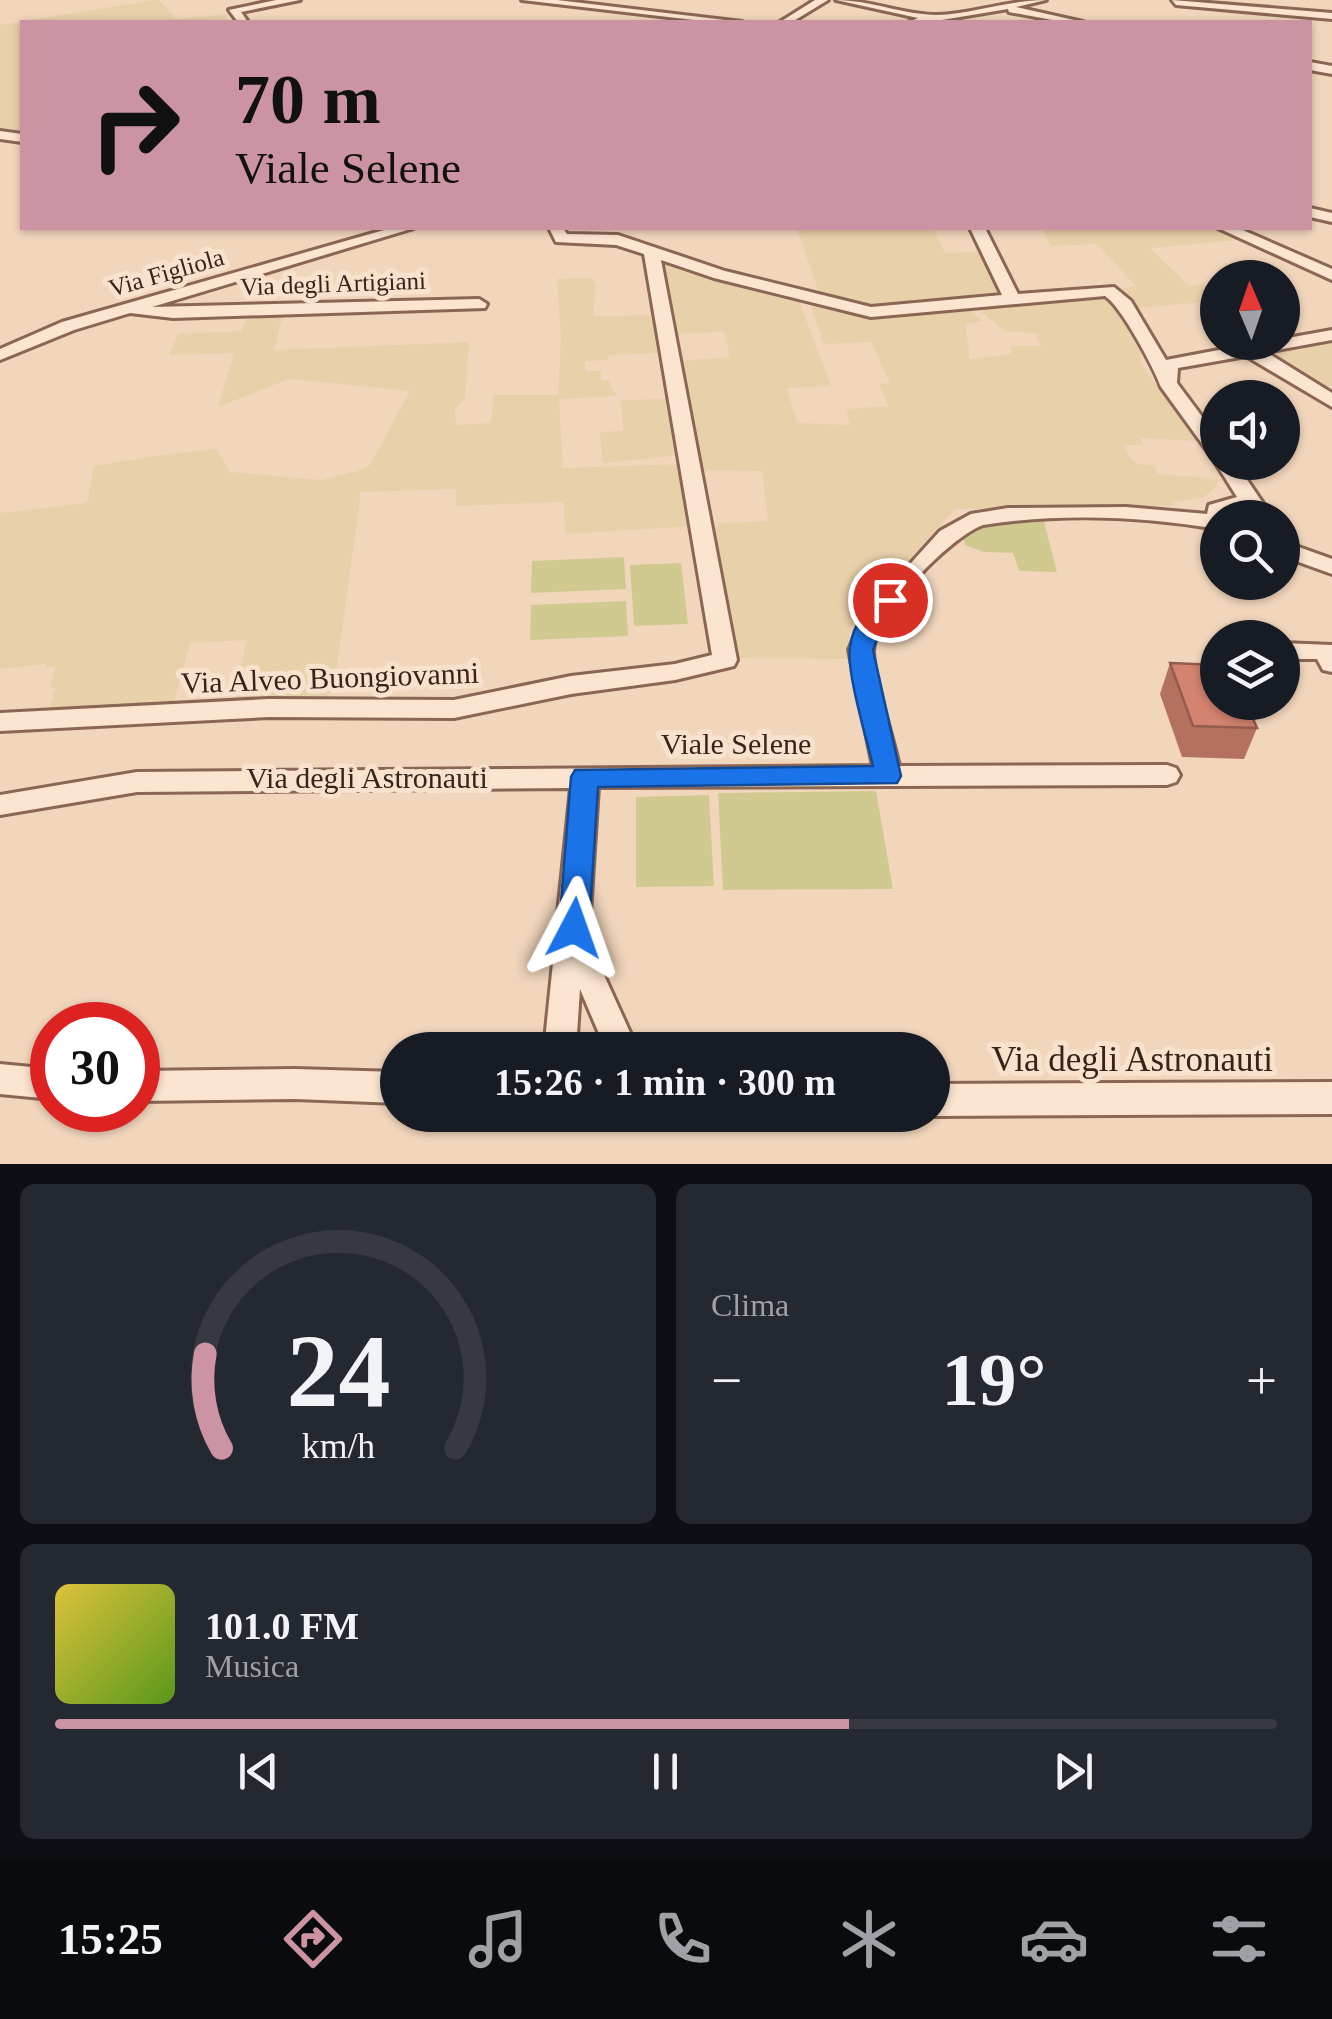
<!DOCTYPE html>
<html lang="it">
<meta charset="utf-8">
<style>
:root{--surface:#171b24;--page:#242831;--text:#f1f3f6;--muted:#9ea1a6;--line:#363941;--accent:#cc94a2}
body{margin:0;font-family:Georgia,serif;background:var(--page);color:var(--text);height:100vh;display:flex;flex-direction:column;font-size:38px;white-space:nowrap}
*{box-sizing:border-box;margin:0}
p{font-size:32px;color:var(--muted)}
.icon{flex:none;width:55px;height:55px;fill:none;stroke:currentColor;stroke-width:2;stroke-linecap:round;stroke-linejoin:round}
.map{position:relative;height:1164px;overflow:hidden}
.sheet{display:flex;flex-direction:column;gap:20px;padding:20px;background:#0d0f14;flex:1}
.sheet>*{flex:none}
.guide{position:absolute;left:20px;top:20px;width:1292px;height:210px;border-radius:0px;box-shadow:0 2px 8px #0004;background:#cc94a2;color:#111;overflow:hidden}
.needle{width:65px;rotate:358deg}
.fabs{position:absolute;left:1200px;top:260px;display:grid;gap:20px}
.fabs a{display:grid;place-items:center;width:100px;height:100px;border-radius:50%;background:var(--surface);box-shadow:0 2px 8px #0004;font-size:50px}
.speed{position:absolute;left:30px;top:1002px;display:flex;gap:20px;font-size:50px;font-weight:700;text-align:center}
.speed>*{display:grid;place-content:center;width:130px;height:130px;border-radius:50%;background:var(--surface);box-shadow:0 2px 8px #0004;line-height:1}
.speed .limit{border:15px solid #d22;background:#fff;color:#111}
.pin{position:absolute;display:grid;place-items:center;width:85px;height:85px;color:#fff;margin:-42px;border:5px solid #fff;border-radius:50%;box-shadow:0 2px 10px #0007}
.me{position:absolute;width:110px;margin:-55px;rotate:4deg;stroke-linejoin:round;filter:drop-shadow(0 0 8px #0008)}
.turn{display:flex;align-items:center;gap:35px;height:210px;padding:0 50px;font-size:45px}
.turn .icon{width:130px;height:130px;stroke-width:2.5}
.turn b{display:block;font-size:70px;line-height:85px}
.big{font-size:75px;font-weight:700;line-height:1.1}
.sheet .tile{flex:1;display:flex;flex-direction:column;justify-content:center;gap:15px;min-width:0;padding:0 35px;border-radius:15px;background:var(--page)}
.sheet .dial{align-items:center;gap:0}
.dial svg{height:260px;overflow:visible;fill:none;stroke:var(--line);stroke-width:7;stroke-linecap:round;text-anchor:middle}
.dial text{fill:var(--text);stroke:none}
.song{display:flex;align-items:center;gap:30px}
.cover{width:120px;height:120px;border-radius:15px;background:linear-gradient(135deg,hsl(50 70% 55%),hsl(90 70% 35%))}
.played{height:10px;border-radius:5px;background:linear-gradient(90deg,var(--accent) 65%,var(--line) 65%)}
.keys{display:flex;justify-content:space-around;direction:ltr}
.heat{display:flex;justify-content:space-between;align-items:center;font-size:55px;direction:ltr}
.sheet .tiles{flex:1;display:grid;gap:20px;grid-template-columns:1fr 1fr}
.tile:last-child{grid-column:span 2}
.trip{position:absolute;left:380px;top:1032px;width:570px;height:100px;border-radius:50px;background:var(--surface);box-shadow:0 2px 8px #0004;font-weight:700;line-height:100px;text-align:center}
.tab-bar{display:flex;height:160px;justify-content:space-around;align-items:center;background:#090b0e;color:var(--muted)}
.tab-bar .icon{width:70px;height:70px}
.tab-bar .on{color:var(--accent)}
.tab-bar b{font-size:45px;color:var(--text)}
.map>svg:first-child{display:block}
.farmland{fill:#e8d0a9}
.green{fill:#d0ca90}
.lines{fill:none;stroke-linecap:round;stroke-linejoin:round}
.minor-casing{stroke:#8b6654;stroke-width:6}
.minor{fill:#fce5d0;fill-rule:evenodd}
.wall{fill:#b5715f}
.building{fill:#d3836f;stroke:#945c4e;stroke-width:2.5}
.route{fill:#1a73e8;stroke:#114b97;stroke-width:2.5}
.labels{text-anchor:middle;stroke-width:10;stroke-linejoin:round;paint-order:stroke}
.far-street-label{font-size:25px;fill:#38231a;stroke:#f8e2cd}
.street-label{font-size:30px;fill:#38231a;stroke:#f8e2cd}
.near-street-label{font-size:35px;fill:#38231a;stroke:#f8e2cd}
</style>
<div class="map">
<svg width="1332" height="1164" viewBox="0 0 1332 1164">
<rect width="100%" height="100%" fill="#f2d6bc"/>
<g class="farmland">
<polygon points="154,0 159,0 176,19 228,14 224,20 203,22 22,22 22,136 0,133 0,25"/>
<polygon points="797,228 933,228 945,253 986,252 1007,298 886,309 821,299"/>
<polygon points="1042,228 1213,228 1241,240 1150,248 1189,286 1217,284 1217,314 1205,302 1135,308 1115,290 1136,286 1097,244 1051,246"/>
<polygon points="657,258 798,298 831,386 787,388 797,423 850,425 846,409 888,406 879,384 890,383 871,342 824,344 809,301 853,310 968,308 983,321 965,324 970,359 1011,354 1010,346 1041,346 1036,333 1005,332 975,306 1108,294 1122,307 1142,358 1141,363 1196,441 1141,438 1143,445 1124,445 1129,457 1138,464 1154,465 1158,474 1219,479 1217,486 1204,497 1173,502 1174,506 955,509 857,617 850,628 850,659 738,658 734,656 707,529 718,526 718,523 768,521 762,471 695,470 679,361 730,357 724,332 668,334"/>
<polygon points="592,278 596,284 593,316 656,315 661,353 609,355 608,360 585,361 586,371 601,371 601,380 608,380 617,396 559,399 563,468 686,464 695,526 566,534 563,502 456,506 456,489 361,492 334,688 321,704 231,706 247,640 190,643 172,710 46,717 56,688 50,687 55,667 46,668 46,664 0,669 0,513 87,503 94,466 153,456 216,449 230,472 321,480 358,471 370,465 410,391 289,379 218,407 234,353 169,355 178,334 241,331 248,316 283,315 274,350 469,342 465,399 455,409 456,425 491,423 494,395 558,395 561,337 557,279"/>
<polygon points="1332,340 1332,385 1319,390 1265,355"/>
<polygon points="671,399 683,455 603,463 600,432 623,431 621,400"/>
</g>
<g class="green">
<polygon points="997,522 1044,522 1057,572 1019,571 1013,553 984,552 965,545 963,536 982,525"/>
<polygon points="624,557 626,589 531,593 532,561"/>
<polygon points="681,563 688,624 634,626 630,565"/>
<polygon points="626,601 628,636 530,640 531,605"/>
<polygon points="876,791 893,889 723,890 718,793"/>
<polygon points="709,795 714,886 636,887 636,797"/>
</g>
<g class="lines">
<defs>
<g id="minor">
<polygon points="276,0 300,0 241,12 248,22 238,22 229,10"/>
<polygon points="522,0 557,0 742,22 711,22"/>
<polygon points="815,0 828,0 792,22 780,22"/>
<path d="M836,0C870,0 904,15 937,15C973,14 1009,0 1046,0L1016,7L1083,22H1063L1009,12L1008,9L930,22H909L918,18Z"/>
<polygon points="1172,0 1332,13 1332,19 1176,5"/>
<polygon points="1310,62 1332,66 1332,74 1310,70"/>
<polygon points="0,131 22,134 22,142 0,139"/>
<polygon points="1310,208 1332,213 1332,222 1310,217"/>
<polygon points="391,228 414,228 152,307 479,299 487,304 485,308 173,318 130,313 74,330 0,360 0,349 62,322"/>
<path d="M549,228H563L567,234L618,235L725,271L871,307L1002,295L970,228H985L1018,294L1114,287L1131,301L1166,360L1261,342H1282V339L1332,330V340L1266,352L1332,393V407L1246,356L1178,368L1177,383L1218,438V458L1211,456L1161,387C1154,368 1122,307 1105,296L871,317L714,278L661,260L737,660L734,666L675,680L571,694L454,718L268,717L0,731V713L268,699L454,700L571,676L675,664L712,655L644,254L616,245L556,242Z"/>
<polygon points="1218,228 1238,228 1332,269 1332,280"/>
<path d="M1218,458V462H1235L1273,518H1251L1230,510L1228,518H1218V529C1142,516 1059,513 983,525C950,537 874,614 873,651C873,677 893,738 899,766L1167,765L1176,768L1180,775L1176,782L1167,785L598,787L589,929L603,973L638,1050H606L580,989L576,1050H544L571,788L137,792L0,815V795L137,772L873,766L849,650L863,616L940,531L971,514L1008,508L1126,507L1207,514L1209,505L1237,497L1215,462Z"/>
<polygon points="1282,541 1332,559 1332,574 1282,556"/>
<polygon points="1282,643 1332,645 1332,672 1323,670 1317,659 1282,659"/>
<polygon points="0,1064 52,1069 52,1099 0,1094"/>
<polygon points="295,1069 398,1072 398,1103 295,1099 138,1101 138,1071"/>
<polygon points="1332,1082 1332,1114 932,1116 930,1115 932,1084"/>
</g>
</defs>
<use href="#minor" class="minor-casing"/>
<use href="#minor" class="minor"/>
</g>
<polygon class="wall" points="1170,663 1257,728 1244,759 1182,757 1160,694"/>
<polygon class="building" points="1170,663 1218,665 1218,702 1246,702 1257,728 1193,726"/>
<path class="route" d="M890,592L902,600L882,624L873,650L901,776L897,783L598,787L589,928L585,936L574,940L564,936L559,928L571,777L575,770L873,766C867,740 846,671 850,648C852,627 870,597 890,592Z"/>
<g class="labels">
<g class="far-street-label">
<text transform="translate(166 272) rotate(-16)" y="9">Via Figliola</text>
<text transform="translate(333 283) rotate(-2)" y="9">Via degli Artigiani</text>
</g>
<g class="street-label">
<text transform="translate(330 678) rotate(-2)" y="10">Via Alveo Buongiovanni</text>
<text x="736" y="754">Viale Selene</text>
<text x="367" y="788">Via degli Astronauti</text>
</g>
<g class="near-street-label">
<text x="1132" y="1071">Via degli Astronauti</text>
</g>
</g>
</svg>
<div class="fabs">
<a><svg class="needle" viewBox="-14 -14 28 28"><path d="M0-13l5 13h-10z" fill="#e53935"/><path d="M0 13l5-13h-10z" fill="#9ea1a6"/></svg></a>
<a><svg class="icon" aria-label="sound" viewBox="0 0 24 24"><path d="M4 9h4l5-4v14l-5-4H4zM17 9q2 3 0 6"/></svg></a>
<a><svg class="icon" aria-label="search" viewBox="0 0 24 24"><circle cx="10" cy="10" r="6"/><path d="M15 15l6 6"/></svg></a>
<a><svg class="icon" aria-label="layers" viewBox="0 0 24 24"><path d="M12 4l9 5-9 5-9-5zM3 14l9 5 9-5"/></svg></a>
</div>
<div class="speed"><div class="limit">30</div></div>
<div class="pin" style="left:890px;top:600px;background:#d93025"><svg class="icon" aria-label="arrive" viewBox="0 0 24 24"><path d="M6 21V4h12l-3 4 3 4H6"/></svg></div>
<svg class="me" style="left:574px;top:928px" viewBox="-20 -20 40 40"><path d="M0-17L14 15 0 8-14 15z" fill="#1a73e8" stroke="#fff" stroke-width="4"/></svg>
<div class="trip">15:26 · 1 min · 300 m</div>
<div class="guide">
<div class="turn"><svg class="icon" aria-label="right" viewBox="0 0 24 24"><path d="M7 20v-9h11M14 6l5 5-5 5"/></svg><div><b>70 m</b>Viale Selene</div></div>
</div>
</div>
<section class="sheet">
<div class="tiles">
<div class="tile dial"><svg viewBox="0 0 100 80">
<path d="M14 69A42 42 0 1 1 86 69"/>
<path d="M14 69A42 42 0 0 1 9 40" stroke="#cc94a2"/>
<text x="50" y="56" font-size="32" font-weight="700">24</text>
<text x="50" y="72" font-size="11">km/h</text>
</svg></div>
<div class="tile"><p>Clima</p>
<div class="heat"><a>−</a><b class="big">19°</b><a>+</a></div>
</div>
<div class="tile">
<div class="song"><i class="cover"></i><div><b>101.0 FM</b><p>Musica</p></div></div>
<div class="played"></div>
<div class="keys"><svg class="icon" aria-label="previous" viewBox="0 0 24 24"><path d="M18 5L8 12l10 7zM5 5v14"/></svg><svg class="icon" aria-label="pause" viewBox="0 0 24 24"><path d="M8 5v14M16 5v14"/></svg><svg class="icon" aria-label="next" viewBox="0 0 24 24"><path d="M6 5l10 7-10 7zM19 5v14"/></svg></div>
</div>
</div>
</section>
<nav class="tab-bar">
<b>15:25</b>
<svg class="icon on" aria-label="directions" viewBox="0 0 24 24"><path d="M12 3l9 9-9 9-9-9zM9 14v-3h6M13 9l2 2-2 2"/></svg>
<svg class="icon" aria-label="music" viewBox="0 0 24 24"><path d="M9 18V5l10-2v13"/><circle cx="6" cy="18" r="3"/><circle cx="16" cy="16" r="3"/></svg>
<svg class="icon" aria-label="phone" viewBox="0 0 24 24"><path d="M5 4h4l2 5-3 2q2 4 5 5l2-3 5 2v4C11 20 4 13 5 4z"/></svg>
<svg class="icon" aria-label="climate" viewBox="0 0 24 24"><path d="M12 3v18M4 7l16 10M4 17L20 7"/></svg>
<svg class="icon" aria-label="car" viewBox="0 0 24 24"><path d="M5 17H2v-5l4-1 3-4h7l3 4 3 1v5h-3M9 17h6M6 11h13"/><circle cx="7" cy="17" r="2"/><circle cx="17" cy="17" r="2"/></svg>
<svg class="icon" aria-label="filters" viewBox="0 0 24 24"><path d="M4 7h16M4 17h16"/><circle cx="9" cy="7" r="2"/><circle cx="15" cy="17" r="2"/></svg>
</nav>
